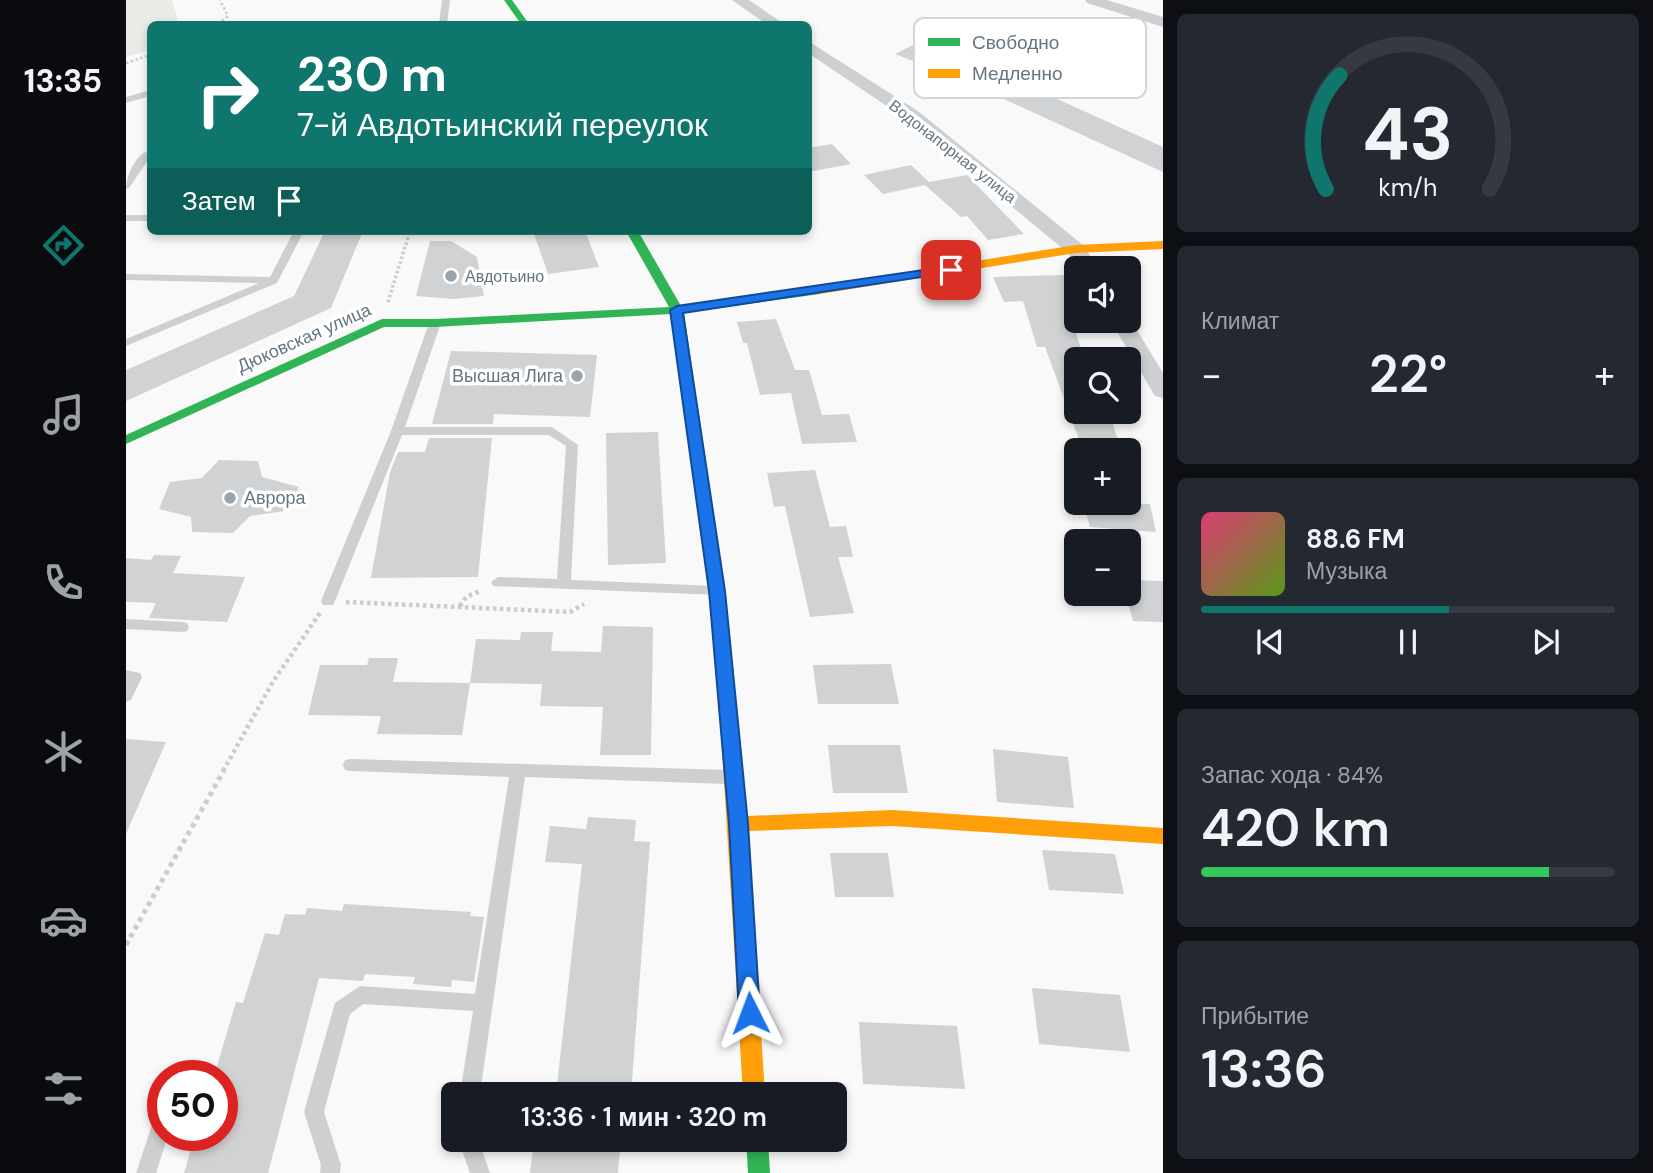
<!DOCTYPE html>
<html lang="ru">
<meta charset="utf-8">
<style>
:root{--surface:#171b24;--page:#242831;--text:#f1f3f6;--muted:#9ea1a6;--line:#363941;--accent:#0f766e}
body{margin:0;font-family:"DM Sans",sans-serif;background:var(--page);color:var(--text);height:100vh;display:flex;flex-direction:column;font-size:26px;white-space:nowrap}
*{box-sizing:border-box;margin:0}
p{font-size:23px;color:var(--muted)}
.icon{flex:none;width:38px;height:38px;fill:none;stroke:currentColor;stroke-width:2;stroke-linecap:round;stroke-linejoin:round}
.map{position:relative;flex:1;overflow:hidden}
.panel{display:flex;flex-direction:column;gap:14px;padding:14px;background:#0d0f14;width:490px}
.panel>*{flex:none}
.guide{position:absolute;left:21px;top:21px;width:665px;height:214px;border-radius:10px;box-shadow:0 4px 10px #0003;background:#0f766e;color:#fff;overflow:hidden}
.controls{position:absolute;left:938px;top:256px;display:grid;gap:14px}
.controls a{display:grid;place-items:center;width:77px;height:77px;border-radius:10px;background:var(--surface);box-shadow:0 4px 10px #0003;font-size:35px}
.speed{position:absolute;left:21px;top:1060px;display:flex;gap:14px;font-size:35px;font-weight:700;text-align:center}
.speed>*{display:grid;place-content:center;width:91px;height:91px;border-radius:50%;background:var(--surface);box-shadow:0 4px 10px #0003;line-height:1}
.speed .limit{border:10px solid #d22;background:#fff;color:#111}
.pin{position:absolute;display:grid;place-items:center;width:60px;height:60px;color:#fff;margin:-30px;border-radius:14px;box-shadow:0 4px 10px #0006}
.me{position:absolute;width:77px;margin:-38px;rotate:357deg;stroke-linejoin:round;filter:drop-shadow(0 0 5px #0008)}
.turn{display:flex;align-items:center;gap:24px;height:147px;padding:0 35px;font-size:32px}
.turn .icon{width:91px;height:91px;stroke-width:2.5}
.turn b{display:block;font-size:49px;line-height:60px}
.then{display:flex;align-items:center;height:66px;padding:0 35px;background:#0003;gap:14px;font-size:26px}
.big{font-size:52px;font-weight:600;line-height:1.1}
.panel .tile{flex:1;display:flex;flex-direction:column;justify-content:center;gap:10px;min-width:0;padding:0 24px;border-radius:10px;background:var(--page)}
.panel .dial{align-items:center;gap:0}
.dial svg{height:182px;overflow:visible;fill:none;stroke:var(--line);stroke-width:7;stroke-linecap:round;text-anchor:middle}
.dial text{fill:var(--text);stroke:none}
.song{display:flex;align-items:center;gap:21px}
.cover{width:84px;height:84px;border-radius:10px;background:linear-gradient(135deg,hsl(340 70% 55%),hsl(90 70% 35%))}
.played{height:7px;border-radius:4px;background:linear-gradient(90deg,var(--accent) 60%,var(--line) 60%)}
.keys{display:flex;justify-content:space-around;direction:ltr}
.heat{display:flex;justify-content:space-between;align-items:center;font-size:38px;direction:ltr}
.charge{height:10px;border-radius:5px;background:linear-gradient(90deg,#34c759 84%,var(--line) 0)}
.trip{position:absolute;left:315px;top:1082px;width:406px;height:70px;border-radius:10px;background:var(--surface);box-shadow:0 4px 10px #0003;font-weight:600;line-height:70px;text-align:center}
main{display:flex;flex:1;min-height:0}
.tab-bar{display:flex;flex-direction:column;width:126px;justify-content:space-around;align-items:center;background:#090b0e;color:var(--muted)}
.tab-bar .icon{width:49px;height:49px}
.tab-bar .active{color:var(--accent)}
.tab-bar b{font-size:32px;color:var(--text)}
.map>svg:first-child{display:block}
.green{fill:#e8ebe6}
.building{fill:#d0d2d3}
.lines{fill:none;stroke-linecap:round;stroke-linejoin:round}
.path-far3{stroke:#cbcccd;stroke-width:2.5;stroke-dasharray:2.5 2.5;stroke-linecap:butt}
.path-far2{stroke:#cbcccd;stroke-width:3.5;stroke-dasharray:2.5 2.5;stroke-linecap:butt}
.path-far1{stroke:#cbcccd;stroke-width:4.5;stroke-dasharray:3.5 3.5;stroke-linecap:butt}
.path{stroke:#cbcccd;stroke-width:5;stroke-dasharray:4.5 4.5;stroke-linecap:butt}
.lane{fill:#cecfd0;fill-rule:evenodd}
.street{fill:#cecfd0;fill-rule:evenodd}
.fast{fill:#30b455;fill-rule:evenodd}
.slow{fill:#ff9f0a;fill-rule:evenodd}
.route{fill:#1a73e8;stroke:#114b97;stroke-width:2}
.poi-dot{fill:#99a4ac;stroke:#fff;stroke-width:2.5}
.labels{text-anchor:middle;stroke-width:7;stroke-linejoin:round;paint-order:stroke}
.far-street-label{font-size:16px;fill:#657683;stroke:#fff}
.far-poi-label{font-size:16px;fill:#657683;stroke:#fff;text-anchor:start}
.street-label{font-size:18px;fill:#657683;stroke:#fff}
.poi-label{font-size:18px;fill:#657683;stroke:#fff;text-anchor:end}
.key{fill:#fff;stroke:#d1d6da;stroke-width:2}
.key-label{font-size:19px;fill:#657683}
</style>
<main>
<nav class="tab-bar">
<b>13:35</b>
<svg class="icon active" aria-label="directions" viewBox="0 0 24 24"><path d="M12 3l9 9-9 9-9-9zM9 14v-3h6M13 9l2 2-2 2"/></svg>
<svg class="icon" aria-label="music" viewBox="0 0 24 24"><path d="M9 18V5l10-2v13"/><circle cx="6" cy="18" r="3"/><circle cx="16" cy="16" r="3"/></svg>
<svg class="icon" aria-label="phone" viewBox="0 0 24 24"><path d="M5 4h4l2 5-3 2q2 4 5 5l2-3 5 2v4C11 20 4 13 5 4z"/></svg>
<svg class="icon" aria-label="climate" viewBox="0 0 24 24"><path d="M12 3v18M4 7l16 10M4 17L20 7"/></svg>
<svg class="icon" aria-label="car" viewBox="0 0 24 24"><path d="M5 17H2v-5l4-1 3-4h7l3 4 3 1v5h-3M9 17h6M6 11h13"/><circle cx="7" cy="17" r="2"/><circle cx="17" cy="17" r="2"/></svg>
<svg class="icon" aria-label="filters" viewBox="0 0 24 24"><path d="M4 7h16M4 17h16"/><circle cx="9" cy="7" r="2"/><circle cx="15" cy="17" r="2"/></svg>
</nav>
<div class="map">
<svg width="1037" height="1173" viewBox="0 0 1037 1173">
<rect width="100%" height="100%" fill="#f9f9f9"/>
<polygon class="green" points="0,0 46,0 53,24 24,24 24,50 0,57"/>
<g class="building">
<polygon points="795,41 877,72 874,73 1037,147 1037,172 843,83 769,54"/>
<polygon points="706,144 725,164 682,172 682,148"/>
<polygon points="785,165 803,182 841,175 898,234 862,240 841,216 835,217 799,185 757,194 738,175"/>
<polygon points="199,231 237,231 205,308 0,401 0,370 168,296"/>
<polygon points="407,231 459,231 473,267 422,274"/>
<polygon points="304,241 325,241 351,257 358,296 328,299 290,296"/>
<polygon points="938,275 950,300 939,300 955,348 950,348 950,411 983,411 995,450 957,450 919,347 911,347 897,301 878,302 867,277"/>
<polygon points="650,319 669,370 683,370 696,415 723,414 731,442 676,444 665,393 634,395 621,343 617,343 611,322"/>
<polygon points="325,351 471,355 464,417 368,414 367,424 306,424"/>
<polygon points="532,432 540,563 482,565 480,433"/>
<polygon points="303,438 366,438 352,577 245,578 264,472 272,452 299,452"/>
<polygon points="93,460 132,461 136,477 173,487 165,510 124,516 107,533 66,532 65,517 33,509 44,482 76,478"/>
<polygon points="689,470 704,527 720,526 727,557 712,557 728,613 684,617 659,506 648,507 641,473"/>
<polygon points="957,502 1024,504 1030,532 964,527"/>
<polygon points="28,555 55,556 47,573 119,577 101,622 23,618 30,603 0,602 0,558 25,560"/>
<polygon points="1003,580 1037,581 1037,622 1007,621 999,593 1003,593"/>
<polygon points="477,626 527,627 525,755 474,755 477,707 414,706 416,684 344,683 350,639 394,640 395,632 427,632 425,651 475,652"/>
<polygon points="243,658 272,658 267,682 344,683 336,735 251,734 255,716 182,715 194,665 241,665"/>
<polygon points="765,664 773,704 692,704 687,665"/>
<polygon points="0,739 40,742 0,834"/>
<polygon points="702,745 774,745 782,793 707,793"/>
<polygon points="867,749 942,757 948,808 871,802"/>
<polygon points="462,817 510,820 508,841 524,842 505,1094 430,1094 456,864 419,862 424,826 460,829"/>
<polygon points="916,850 989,854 998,894 923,890"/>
<polygon points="704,853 762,853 768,897 709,897"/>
<polygon points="218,904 345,912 344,916 358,917 348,982 326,980 325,987 287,984 289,977 239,974 237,981 193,978 142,1173 58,1173 69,1136 96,1136 96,1076 88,1076 110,1002 117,1003 139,933 153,935 159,914 179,915 181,908 216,911"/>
<polygon points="906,988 994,995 1004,1052 913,1044"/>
<polygon points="733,1022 831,1026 839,1089 737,1084"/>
<polygon points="408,1139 495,1139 492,1173 404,1173"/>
</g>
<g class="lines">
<g class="path-far3">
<polyline points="92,24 102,16 94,0"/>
<polyline points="0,63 24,55"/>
</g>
<polyline class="path-far2" points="262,302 284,231"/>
<g class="path-far1">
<polyline points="220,602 444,612 458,604"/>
<polyline points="334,606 340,597 354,591"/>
<polyline points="97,771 148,680 194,613"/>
</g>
<polyline class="path" points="0,945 98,770"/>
<g class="lane">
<polygon points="316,0 324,0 321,24 313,24"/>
<polygon points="24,90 24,96 0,103 0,97"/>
<path d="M24,151V157L3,188L0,189C0,176 10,152 24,151Z"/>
<rect x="0" y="215" width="24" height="6"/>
<polygon points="168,231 178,231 151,283 0,346 0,339 133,283 0,280 0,274 144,277"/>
<polygon points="309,320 315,323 279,427 426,427 452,445 445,580 589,586 596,591 594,595 367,586 365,582 372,577 431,579 440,446 423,435 276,435 209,601 207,605 197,605 195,601 265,431 303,323"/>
<polygon points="0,619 56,622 61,623 63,627 61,631 56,632 0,629"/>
<polygon points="0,670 14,673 16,677 5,700 0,702"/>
<polygon points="225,759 602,770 608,772 610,777 608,782 602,784 399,777 354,1094 334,1094 347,1011 237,1004 224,1014 198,1112 215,1165 214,1173 194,1173 195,1165 178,1112 209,1003 234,986 349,994 383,777 225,771 219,770 217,765 219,760"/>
<polygon points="37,1110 37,1136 42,1136 30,1173 10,1173 30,1113"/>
<polygon points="332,1139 352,1139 364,1173 344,1173"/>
</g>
<g class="street">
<polygon points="606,0 623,0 658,24 640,24"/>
<polygon points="959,0 981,0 1037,17 1037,27 961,3"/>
<polygon points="682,41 792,111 957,245 972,268 952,268 942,253 780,119 682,53"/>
<polygon points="1003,317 1037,373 1037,398 1029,396 984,320 1003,320"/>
</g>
<g class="fast">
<polygon points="378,0 386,0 403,24 395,24"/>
<polygon points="500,231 512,231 555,306 694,286 700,290 694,294 558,313 599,591 613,731 610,736 604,738 598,736 595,731 583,591 545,314 309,327 258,327 0,444 0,435 256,319 309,319 543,307"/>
<polygon points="620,1139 642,1139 644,1173 622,1173"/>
</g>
<g class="slow">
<polygon points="1037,241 1037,249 950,253 694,294 688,290 694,286 950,245"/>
<polygon points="604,724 610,726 613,731 621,816 766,810 1037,828 1037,844 766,826 622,831 639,1094 617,1094 595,731 598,726"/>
</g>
</g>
<polygon class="route" points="825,266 829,267 829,272 557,313 599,591 622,824 634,1013 631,1020 624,1023 616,1020 613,1013 603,824 583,591 544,310 551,306"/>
<g class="poi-dot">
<circle cx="325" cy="276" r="7"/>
<circle cx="451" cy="376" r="7"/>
<circle cx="104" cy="498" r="7"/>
</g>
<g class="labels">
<g class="far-street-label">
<text transform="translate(827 151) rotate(38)" y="6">Водонапорная улица</text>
</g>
<g class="far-poi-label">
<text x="339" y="282">Авдотьино</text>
</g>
<g class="street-label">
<text transform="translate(178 338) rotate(-24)" y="6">Дюковская улица</text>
</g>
<g class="poi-label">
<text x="437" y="382">Высшая Лига</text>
<text x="118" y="504" text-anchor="start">Аврора</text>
</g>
</g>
<rect x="788" y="18" width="232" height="80" rx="10" class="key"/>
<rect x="802" y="38" width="32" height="8" fill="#30b455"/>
<rect x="802" y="69" width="32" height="9" fill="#ff9f0a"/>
<g class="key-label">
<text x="846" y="49">Свободно</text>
<text x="846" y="80">Медленно</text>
</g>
</svg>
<div class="controls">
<a><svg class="icon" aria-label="sound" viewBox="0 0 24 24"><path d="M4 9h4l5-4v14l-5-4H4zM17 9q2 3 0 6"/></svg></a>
<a><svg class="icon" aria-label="search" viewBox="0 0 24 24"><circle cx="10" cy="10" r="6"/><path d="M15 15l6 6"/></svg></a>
<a>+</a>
<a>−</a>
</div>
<div class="speed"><div class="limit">50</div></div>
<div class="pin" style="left:825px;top:270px;background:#d93025"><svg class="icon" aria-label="arrive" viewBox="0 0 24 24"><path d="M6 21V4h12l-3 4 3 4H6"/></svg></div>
<svg class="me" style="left:624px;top:1013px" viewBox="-20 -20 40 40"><path d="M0-17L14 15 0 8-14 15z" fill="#1a73e8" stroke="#fff" stroke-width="4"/></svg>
<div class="trip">13:36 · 1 мин · 320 m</div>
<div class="guide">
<div class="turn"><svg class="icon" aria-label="right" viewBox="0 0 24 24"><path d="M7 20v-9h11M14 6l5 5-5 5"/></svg><div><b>230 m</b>7-й Авдотьинский переулок</div></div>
<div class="then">Затем<svg class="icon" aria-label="arrive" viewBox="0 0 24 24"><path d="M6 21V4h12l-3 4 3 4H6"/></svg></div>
</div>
</div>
<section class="panel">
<div class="tile dial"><svg viewBox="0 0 100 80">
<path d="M14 69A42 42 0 1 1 86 69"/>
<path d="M14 69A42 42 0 0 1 20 19" stroke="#0f766e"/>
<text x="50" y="56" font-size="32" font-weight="700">43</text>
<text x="50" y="72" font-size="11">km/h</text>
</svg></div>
<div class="tile"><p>Климат</p>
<div class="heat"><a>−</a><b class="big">22°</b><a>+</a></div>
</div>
<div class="tile">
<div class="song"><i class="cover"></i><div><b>88.6 FM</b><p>Музыка</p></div></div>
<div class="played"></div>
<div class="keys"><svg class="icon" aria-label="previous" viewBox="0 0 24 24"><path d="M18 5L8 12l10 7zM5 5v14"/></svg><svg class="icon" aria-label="pause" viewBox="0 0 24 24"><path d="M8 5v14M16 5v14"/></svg><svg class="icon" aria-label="next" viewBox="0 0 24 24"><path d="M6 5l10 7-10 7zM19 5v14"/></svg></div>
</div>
<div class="tile"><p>Запас хода · 84%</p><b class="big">420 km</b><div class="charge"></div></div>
<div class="tile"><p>Прибытие</p><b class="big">13:36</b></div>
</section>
</main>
